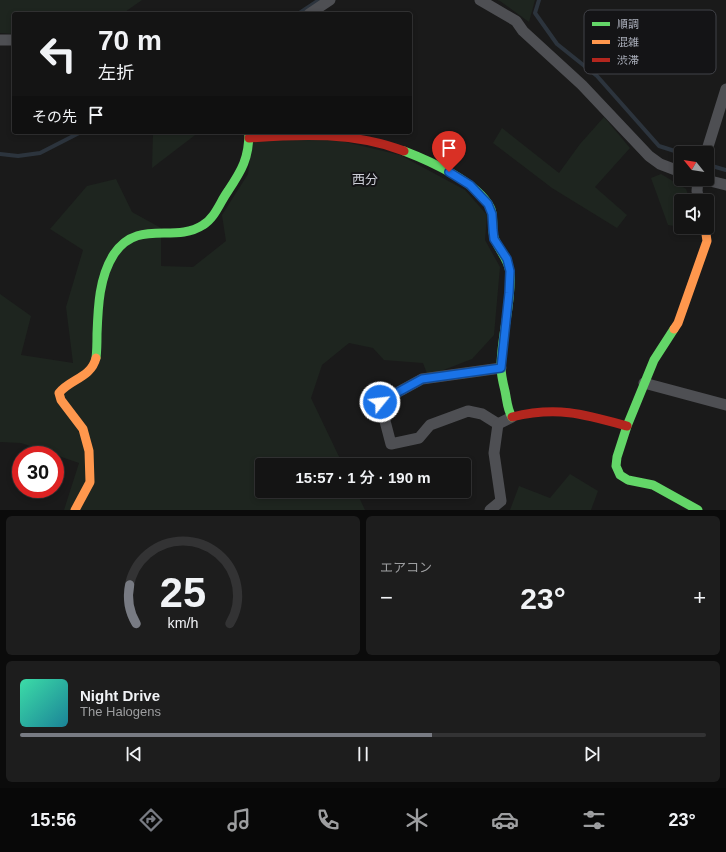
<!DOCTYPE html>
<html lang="ja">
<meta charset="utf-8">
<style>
:root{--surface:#141414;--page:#1d1d1d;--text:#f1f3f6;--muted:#9d9ea0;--line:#333334;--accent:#787b83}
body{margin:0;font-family:Arial,"Noto Sans JP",sans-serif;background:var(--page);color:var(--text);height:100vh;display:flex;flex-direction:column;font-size:15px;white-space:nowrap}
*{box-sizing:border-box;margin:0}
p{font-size:13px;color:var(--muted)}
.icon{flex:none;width:22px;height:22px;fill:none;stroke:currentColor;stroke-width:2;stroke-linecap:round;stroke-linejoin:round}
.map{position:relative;height:510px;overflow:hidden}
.side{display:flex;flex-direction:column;gap:6px;padding:6px;background:#0b0b0b;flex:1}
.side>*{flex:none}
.guide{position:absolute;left:12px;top:12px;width:400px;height:122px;border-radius:4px;box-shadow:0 2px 6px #0003,0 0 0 1px var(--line);background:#141414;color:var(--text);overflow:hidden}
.needle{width:26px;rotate:300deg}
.fabs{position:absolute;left:674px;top:146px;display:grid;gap:8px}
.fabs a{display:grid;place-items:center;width:40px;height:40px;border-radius:4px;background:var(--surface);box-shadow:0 2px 6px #0003,0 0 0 1px var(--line);font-size:20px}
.speed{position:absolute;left:12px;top:446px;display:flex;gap:8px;font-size:20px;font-weight:700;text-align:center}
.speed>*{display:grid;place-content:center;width:52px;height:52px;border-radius:50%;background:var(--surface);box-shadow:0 2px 6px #0003,0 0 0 1px var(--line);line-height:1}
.speed .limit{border:6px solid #d22;background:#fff;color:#111}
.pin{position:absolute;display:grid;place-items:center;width:34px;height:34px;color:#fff;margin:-41px -17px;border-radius:50% 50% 50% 0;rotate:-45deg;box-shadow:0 0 4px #0007}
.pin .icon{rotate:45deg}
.me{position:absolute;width:44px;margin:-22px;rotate:61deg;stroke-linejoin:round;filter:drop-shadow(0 0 3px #0008)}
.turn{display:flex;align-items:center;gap:14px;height:84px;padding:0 20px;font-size:18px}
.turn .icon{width:52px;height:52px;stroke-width:2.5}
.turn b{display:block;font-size:28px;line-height:34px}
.then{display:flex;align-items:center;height:38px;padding:0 20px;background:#0003;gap:8px;font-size:15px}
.big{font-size:30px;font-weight:600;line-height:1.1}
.side .widget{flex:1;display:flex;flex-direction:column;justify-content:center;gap:6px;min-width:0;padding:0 14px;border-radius:6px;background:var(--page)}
.side .dial{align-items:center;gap:0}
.dial svg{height:104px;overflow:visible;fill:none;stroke:var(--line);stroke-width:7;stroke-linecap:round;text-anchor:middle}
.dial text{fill:var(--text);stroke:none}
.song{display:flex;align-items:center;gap:12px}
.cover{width:48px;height:48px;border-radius:6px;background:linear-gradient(135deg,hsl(160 70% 55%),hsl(190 70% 35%))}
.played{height:4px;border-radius:2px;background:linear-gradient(90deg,var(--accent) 60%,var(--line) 60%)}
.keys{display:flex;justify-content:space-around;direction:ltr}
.heat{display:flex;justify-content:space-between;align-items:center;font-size:22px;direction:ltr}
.side .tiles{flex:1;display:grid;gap:6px;grid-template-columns:1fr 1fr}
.widget:last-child{grid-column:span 2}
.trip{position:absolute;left:255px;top:458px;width:216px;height:40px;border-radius:4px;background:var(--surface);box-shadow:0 2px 6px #0003,0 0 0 1px var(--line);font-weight:600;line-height:40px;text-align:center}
.tabs{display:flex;height:64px;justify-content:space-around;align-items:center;background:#080808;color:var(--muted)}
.tabs .icon{width:28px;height:28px}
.tabs .selected{color:var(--accent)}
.tabs b{font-size:18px;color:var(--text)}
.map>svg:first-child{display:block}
.green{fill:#1e251f}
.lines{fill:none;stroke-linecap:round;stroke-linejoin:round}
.stream{stroke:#2c343d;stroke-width:4}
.street{stroke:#4e4f53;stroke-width:11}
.fast{stroke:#63d668;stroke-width:9}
.slow{stroke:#ff974d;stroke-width:9}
.jam{stroke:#b3261e;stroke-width:9}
.route-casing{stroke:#114b97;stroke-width:10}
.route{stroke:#1a73e8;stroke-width:7}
.labels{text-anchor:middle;stroke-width:4;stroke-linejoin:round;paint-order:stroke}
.neighbourhood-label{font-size:13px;fill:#ccced7;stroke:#141416}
.key{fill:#141416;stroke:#414248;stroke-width:1}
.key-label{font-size:11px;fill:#abafbb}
</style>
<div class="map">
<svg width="726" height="510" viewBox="0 0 726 510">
<rect width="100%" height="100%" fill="#1a1a1a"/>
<g class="green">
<polygon points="0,0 142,0 122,14 14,14 14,34 0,33"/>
<polygon points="497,0 535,0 529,22 500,1"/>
<polygon points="604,117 630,148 595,187 627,215 617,228 552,188 493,143 502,128 559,173 580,144"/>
<polygon points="153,132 199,132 152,168"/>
<polygon points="253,132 337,140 400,155 465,190 487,215 485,240 500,267 494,335 472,359 428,376 423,363 384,360 373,348 349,343 322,365 311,398 343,465 262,465 262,491 356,491 365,510 64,510 79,463 21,443 0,442 0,294 31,316 21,355 73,363 66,307 83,250 50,229 87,186 116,179 132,212 161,228 161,266 193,267 226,241 222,215 248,174"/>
<polygon points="661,174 686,189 690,201 681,201 681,227 697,227 698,230 668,225 651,178"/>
<polygon points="570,474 598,491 591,510 510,510 519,486 550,498"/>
</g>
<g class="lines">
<g class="stream">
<polyline points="539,0 535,13 557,44 597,76 659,146 681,153"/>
<polyline points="298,14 319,0"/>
<polyline points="0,154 18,156 40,153 81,132"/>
<polyline points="712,166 726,170"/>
</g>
<g class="street">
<polyline points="480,0 516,21 523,31 582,85 649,156 660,164 681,172"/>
<polyline points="309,14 330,0"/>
<polyline points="0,40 14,40"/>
<polyline points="706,153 726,89"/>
<polyline points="698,179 697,191 699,201"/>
<polyline points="702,179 726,185"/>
<polyline points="644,383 726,405"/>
<polyline points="498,424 482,414 468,411 430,425 419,438 391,444 380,402 422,379 501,368"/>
<polyline points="490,510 501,501 494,453 498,424 512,417"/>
</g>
<g class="fast">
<path d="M404,151C430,161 477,182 490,207C495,216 491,227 494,237C498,250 509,259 510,273C512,305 501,335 501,367C501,375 503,383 505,391C507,400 507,409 512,417"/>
<polyline points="674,329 654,360 627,426 617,457 616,466 620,475 628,480 653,485 698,510"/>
<path d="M96,358C97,350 97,342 97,334C98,307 99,277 114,254C138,218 174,244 203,225C215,218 220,202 228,191C242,170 249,158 249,132"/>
</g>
<g class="slow">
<polyline points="674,329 678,323 707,241 705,227"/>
<path d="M75,510L90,482L89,451L83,429L61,400L59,393C70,379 91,378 96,358"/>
</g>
<g class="jam">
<path d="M249,138C301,134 355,132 404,151"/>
<path d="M512,417C557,406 584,414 627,426"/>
</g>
</g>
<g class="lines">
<defs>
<polyline id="route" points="380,402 422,379 501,368 509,293 510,271 507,259 494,239 493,230 492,214 488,204 470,185 449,172"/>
</defs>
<use href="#route" class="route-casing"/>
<use href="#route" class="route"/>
</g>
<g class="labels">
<g class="neighbourhood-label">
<text x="365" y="184">西分</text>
</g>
</g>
<rect x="584" y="10" width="132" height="64" rx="6" class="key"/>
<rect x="592" y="22" width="18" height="4" fill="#63d668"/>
<rect x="592" y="40" width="18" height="4" fill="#ff974d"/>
<rect x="592" y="58" width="18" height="4" fill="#b3261e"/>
<g class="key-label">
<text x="617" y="28">順調</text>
<text x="617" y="46">混雑</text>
<text x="617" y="64">渋滞</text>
</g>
</svg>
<div class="fabs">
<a><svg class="needle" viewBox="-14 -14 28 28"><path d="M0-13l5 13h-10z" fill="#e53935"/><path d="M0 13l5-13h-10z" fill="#9d9ea0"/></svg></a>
<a><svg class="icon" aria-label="sound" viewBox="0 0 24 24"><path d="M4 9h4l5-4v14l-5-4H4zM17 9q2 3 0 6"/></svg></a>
</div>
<div class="speed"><div class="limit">30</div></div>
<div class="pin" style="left:449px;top:172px;background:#d93025"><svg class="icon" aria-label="arrive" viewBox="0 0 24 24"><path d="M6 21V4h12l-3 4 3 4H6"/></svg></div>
<svg class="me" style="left:380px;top:402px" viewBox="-20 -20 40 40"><circle r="17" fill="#1a73e8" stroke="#fff" stroke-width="3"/><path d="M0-11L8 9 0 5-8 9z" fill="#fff"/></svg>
<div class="trip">15:57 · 1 分 · 190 m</div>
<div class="guide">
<div class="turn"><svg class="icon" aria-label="left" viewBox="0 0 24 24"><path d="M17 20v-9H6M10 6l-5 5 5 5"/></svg><div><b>70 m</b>左折</div></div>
<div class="then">その先<svg class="icon" aria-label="arrive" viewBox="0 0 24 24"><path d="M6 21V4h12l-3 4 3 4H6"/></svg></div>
</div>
</div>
<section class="side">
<div class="tiles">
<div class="widget dial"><svg viewBox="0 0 100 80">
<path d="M14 69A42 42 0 1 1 86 69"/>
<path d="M14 69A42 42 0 0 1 9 39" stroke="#787b83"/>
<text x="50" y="56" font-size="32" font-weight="700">25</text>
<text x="50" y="72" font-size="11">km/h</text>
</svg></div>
<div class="widget"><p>エアコン</p>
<div class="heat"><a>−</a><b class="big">23°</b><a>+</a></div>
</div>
<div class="widget">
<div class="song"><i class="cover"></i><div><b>Night Drive</b><p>The Halogens</p></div></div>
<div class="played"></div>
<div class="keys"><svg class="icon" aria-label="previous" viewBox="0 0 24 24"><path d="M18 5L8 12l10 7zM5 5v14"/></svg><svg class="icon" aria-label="pause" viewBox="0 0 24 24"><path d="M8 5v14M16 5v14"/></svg><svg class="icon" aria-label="next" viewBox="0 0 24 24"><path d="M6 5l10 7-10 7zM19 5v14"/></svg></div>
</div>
</div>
</section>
<nav class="tabs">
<b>15:56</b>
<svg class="icon selected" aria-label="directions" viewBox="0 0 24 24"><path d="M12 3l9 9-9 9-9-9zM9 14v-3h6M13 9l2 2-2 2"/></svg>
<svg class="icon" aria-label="music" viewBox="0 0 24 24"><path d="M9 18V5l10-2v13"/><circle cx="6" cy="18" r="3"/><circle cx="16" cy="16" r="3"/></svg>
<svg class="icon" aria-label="phone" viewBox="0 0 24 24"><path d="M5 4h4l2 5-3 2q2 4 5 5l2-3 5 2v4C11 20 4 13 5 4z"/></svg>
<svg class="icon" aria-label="climate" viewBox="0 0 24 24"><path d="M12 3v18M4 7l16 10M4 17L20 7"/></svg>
<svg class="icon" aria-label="car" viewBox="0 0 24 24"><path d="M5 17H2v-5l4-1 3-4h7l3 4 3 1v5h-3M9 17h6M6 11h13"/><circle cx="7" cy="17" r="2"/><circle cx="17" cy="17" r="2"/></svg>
<svg class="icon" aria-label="filters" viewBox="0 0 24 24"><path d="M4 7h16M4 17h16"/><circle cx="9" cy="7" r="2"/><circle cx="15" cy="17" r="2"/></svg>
<b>23°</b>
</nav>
